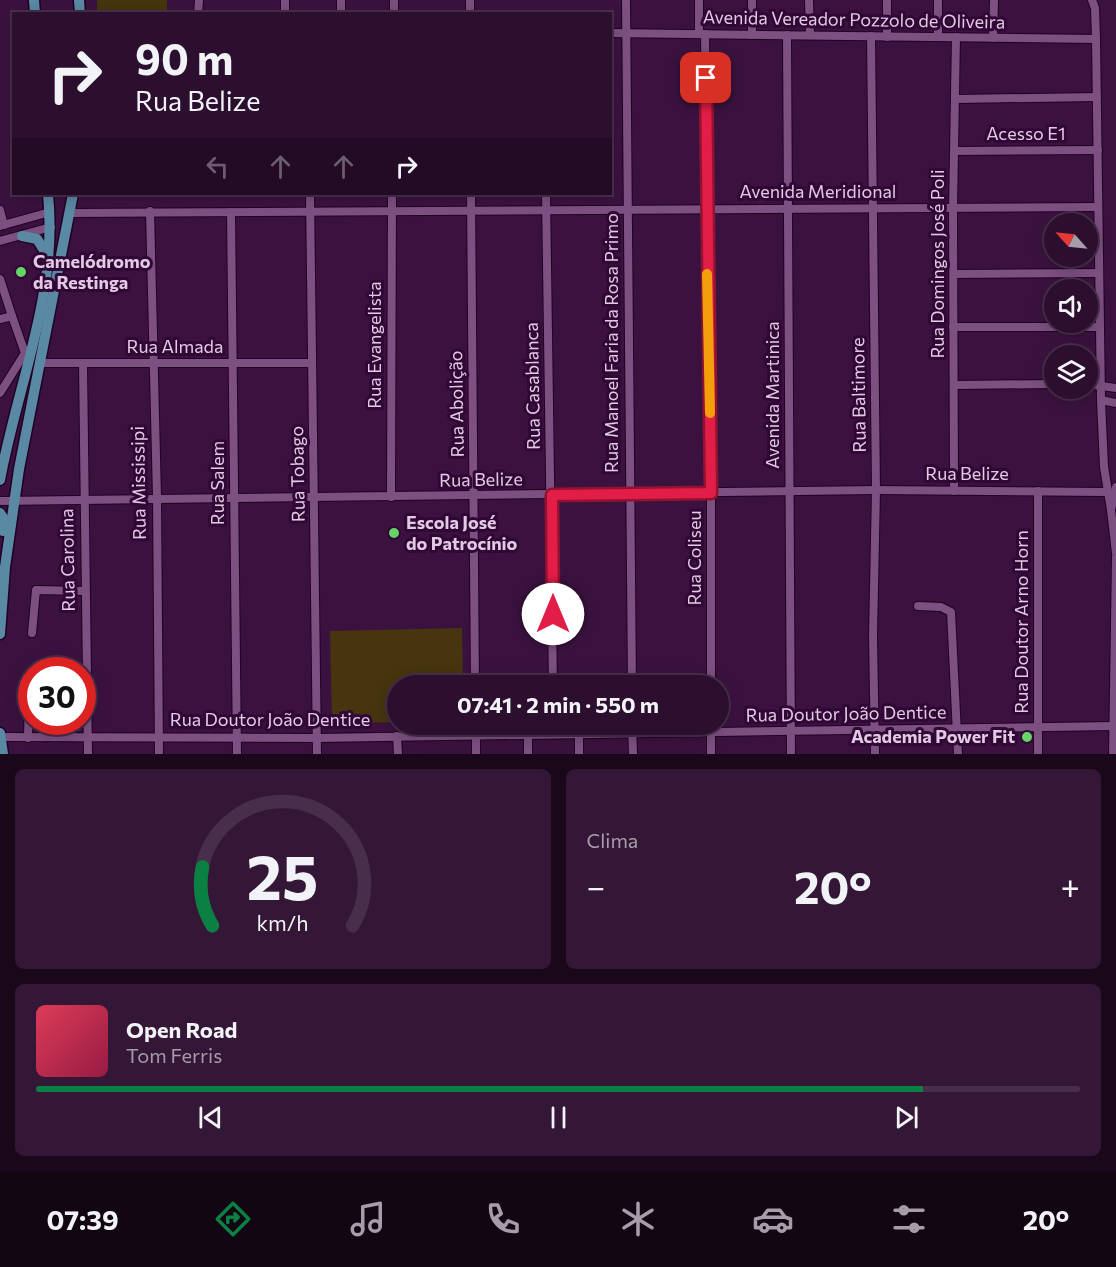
<!DOCTYPE html>
<html lang="pt">
<meta charset="utf-8">
<style>
:root{--surface:#2c0e2f;--page:#341737;--text:#f1f3f6;--muted:#a69caa;--line:#482e4b;--accent:#0b8043}
body{margin:0;font-family:Commissioner,sans-serif;background:var(--page);color:var(--text);height:100vh;display:flex;flex-direction:column;font-size:22px;white-space:nowrap}
*{box-sizing:border-box;margin:0}
p{font-size:20px;color:var(--muted)}
.icon{flex:none;width:33px;height:33px;fill:none;stroke:currentColor;stroke-width:2;stroke-linecap:round;stroke-linejoin:round}
.map{position:relative;height:754px;overflow:hidden}
.sheet{display:flex;flex-direction:column;gap:15px;padding:15px;background:#18081a;flex:1}
.sheet>*{flex:none}
.hud{position:absolute;left:12px;top:12px;width:600px;height:183px;border-radius:0px;box-shadow:0 3px 15px #0003,0 0 0 2px var(--line);background:#2c0e2f;color:var(--text);overflow:hidden}
.needle{width:39px;rotate:297deg}
.fabs{position:absolute;left:1044px;top:213px;display:grid;gap:12px}
.fabs a{display:grid;place-items:center;width:54px;height:54px;border-radius:50%;background:var(--surface);box-shadow:0 3px 15px #0003,0 0 0 2px var(--line);font-size:30px}
.speed{position:absolute;left:18px;top:657px;display:flex;gap:12px;font-size:30px;font-weight:700;text-align:center}
.speed>*{display:grid;place-content:center;width:78px;height:78px;border-radius:50%;background:var(--surface);box-shadow:0 3px 15px #0003,0 0 0 2px var(--line);line-height:1}
.speed .limit{border:9px solid #d22;background:#fff;color:#111}
.pin{position:absolute;display:grid;place-items:center;width:51px;height:51px;color:#fff;margin:-26px;border-radius:12px;box-shadow:0 3px 9px #0006}
.me{position:absolute;width:66px;margin:-33px;rotate:0deg;stroke-linejoin:round;filter:drop-shadow(0 0 4px #0008)}
.turn{display:flex;align-items:center;gap:21px;height:126px;padding:0 24px;font-size:27px}
.turn .icon{width:78px;height:78px;stroke-width:2.5}
.turn b{display:block;font-size:42px;line-height:51px}
.lanes{display:flex;align-items:center;height:57px;padding:0 24px;background:#0003;justify-content:center;gap:30px;direction:ltr}
.lanes .off{opacity:.35}
.big{font-size:45px;font-weight:700;line-height:1.1}
.sheet .widget{flex:1;display:flex;flex-direction:column;justify-content:center;gap:9px;min-width:0;padding:0 21px;border-radius:9px;background:var(--page)}
.sheet .dial{align-items:center;gap:0}
.dial svg{height:156px;overflow:visible;fill:none;stroke:var(--line);stroke-width:7;stroke-linecap:round;text-anchor:middle}
.dial text{fill:var(--text);stroke:none}
.song{display:flex;align-items:center;gap:18px}
.cover{width:72px;height:72px;border-radius:9px;background:linear-gradient(135deg,hsl(350 70% 55%),hsl(340 70% 35%))}
.played{height:6px;border-radius:3px;background:linear-gradient(90deg,var(--accent) 85%,var(--line) 85%)}
.keys{display:flex;justify-content:space-around;direction:ltr}
.heat{display:flex;justify-content:space-between;align-items:center;font-size:33px;direction:ltr}
.sheet .tiles{flex:1;display:grid;gap:15px;grid-template-columns:1fr 1fr}
.widget:last-child{grid-column:span 2}
.trip{position:absolute;left:387px;top:675px;width:342px;height:60px;border-radius:30px;background:var(--surface);box-shadow:0 3px 15px #0003,0 0 0 2px var(--line);font-weight:700;line-height:60px;text-align:center}
.dock{display:flex;height:96px;justify-content:space-around;align-items:center;background:#120613;color:var(--muted)}
.dock .icon{width:42px;height:42px}
.dock .current{color:var(--accent)}
.dock b{font-size:27px;color:var(--text)}
.map>svg:first-child{display:block}
.green{fill:#46350e}
.lines{fill:none;stroke-linecap:round;stroke-linejoin:round}
.minor-casing{stroke:#210025;stroke-width:10}
.major-casing{stroke:#210025;stroke-width:13}
.minor{stroke:#7c5081;stroke-width:8}
.major{stroke:#5989a3;stroke-width:10}
.route-casing{stroke:#92132f;stroke-width:15}
.route{stroke:#e11d48;stroke-width:10}
.slow{stroke:#f59e0b;stroke-width:10}
.poi-dot{fill:#66d467;stroke:#300735;stroke-width:2}
.labels{text-anchor:middle;stroke-width:6;stroke-linejoin:round;paint-order:stroke}
.street-label{font-size:18px;fill:#e2c9e4;stroke:#300735}
.poi-label{font-size:18px;font-weight:bold;fill:#e2c9e4;stroke:#300735;text-anchor:start}
</style>
<div class="map">
<svg width="1116" height="754" viewBox="0 0 1116 754">
<rect width="100%" height="100%" fill="#3b123f"/>
<g class="green">
<rect x="97" y="0" width="70" height="13"/>
<polygon points="462,628 463,685 398,686 397,722 332,724 330,631"/>
</g>
<g class="lines">
<defs>
<g id="minor">
<polyline points="470,0 470,14"/>
<polyline points="626,0 632,686"/>
<polyline points="752,0 752,35"/>
<polyline points="809,0 810,35"/>
<polyline points="1092,0 1095,8 1096,39 1101,400 1104,467 1111,510"/>
<polyline points="198,14 199,0"/>
<polyline points="285,14 285,0"/>
<polyline points="341,14 341,0"/>
<polyline points="394,14 394,0"/>
<polyline points="610,33 1096,39"/>
<polyline points="699,34 699,0"/>
<polyline points="705,34 711,493 711,686"/>
<polyline points="787,35 791,754"/>
<polyline points="871,36 876,490 873,636 875,754"/>
<polyline points="887,37 887,0"/>
<polyline points="938,37 938,0"/>
<polyline points="993,38 994,0"/>
<polyline points="956,99 1097,97"/>
<polyline points="955,151 1098,150"/>
<polyline points="310,194 317,754"/>
<polyline points="471,194 475,686"/>
<polyline points="546,194 553,686"/>
<polyline points="0,210 4,225"/>
<polyline points="150,211 157,497 159,754"/>
<polyline points="231,212 237,754"/>
<polyline points="70,213 1098,207"/>
<polyline points="0,226 50,212"/>
<polyline points="0,241 51,227"/>
<polyline points="954,274 1098,273"/>
<polyline points="0,279 12,316 0,319"/>
<polyline points="953,327 1099,327"/>
<polyline points="39,363 311,363"/>
<polyline points="83,364 88,754"/>
<polyline points="1088,384 1116,388"/>
<polyline points="956,385 1054,384"/>
<polyline points="0,393 25,353 12,316"/>
<polyline points="1101,400 1116,403"/>
<polyline points="1116,487 1111,510 1116,553"/>
<polyline points="954,491 953,209 956,37"/>
<polyline points="391,497 392,194"/>
<polyline points="0,501 876,490 1107,492"/>
<polyline points="918,606 941,607 951,612 958,754"/>
<polyline points="32,633 36,590 85,591"/>
<polyline points="476,724 476,754"/>
<polyline points="632,724 633,754"/>
<polyline points="711,724 711,754"/>
<polyline points="528,734 528,754"/>
<polyline points="579,734 579,754"/>
<polyline points="397,736 398,754"/>
<polyline points="0,737 317,738 1115,726"/>
<polyline points="28,738 29,697 32,694"/>
<polyline points="1038,754 1038,491"/>
<polyline points="1113,754 1116,557"/>
</g>
<g id="major">
<polyline points="34,0 35,14"/>
<polyline points="79,0 80,14"/>
<polyline points="22,236 37,239 47,255"/>
<path d="M0,480C18,382 58,295 48,194"/>
<polyline points="0,513 4,519 3,531"/>
<polyline points="0,634 5,567 19,469 73,194"/>
<polyline points="0,733 3,754"/>
</g>
</defs>
<use href="#minor" class="minor-casing"/>
<use href="#major" class="major-casing"/>
<use href="#minor" class="minor"/>
<use href="#major" class="major"/>
</g>
<g class="lines">
<defs>
<polyline id="route" points="553,614 552,495 711,493 706,78"/>
</defs>
<use href="#route" class="route-casing"/>
<use href="#route" class="route"/>
<polyline class="slow" points="707,274 710,413"/>
</g>
<g class="poi-dot">
<circle cx="21" cy="272" r="6"/>
<circle cx="394" cy="533" r="6"/>
<circle cx="1027" cy="737" r="6"/>
</g>
<g class="labels">
<g class="street-label">
<text transform="translate(854 20) rotate(1)" y="6">Avenida Vereador Pozzolo de Oliveira</text>
<text x="1026" y="140">Acesso E1</text>
<text x="818" y="198">Avenida Meridional</text>
<text transform="translate(938 264) rotate(-90)" y="6">Rua Domingos José Poli</text>
<text transform="translate(612 343) rotate(-90)" y="6">Rua Manoel Faria da Rosa Primo</text>
<text transform="translate(375 345) rotate(-90)" y="6">Rua Evangelista</text>
<text x="175" y="353">Rua Almada</text>
<text transform="translate(533 386) rotate(-91)" y="6">Rua Casablanca</text>
<text transform="translate(773 395) rotate(-90)" y="6">Avenida Martinica</text>
<text transform="translate(859 395) rotate(-91)" y="6">Rua Baltimore</text>
<text transform="translate(457 404) rotate(-91)" y="6">Rua Abolição</text>
<text transform="translate(298 474) rotate(-91)" y="6">Rua Tobago</text>
<text x="967" y="480">Rua Belize</text>
<text transform="translate(481 480) rotate(-1)" y="6">Rua Belize</text>
<text transform="translate(139 483) rotate(-91)" y="6">Rua Mississipi</text>
<text transform="translate(218 483) rotate(-90)" y="6">Rua Salem</text>
<text transform="translate(695 558) rotate(-90)" y="6">Rua Coliseu</text>
<text transform="translate(68 560) rotate(-91)" y="6">Rua Carolina</text>
<text transform="translate(1022 622) rotate(-90)" y="6">Rua Doutor Arno Horn</text>
<text transform="translate(846 714) rotate(-1)" y="6">Rua Doutor João Dentice</text>
<text x="270" y="726">Rua Doutor João Dentice</text>
</g>
<g class="poi-label">
<text x="33" y="268">Camelódromo<tspan x="33" dy="21">da Restinga</tspan></text>
<text x="406" y="529">Escola José<tspan x="406" dy="21">do Patrocínio</tspan></text>
<text x="1015" y="743" text-anchor="end">Academia Power Fit</text>
</g>
</g>
</svg>
<div class="fabs">
<a><svg class="needle" viewBox="-14 -14 28 28"><path d="M0-13l5 13h-10z" fill="#e53935"/><path d="M0 13l5-13h-10z" fill="#a69caa"/></svg></a>
<a><svg class="icon" aria-label="sound" viewBox="0 0 24 24"><path d="M4 9h4l5-4v14l-5-4H4zM17 9q2 3 0 6"/></svg></a>
<a><svg class="icon" aria-label="layers" viewBox="0 0 24 24"><path d="M12 4l9 5-9 5-9-5zM3 14l9 5 9-5"/></svg></a>
</div>
<div class="speed"><div class="limit">30</div></div>
<div class="pin" style="left:706px;top:78px;background:#d93025"><svg class="icon" aria-label="arrive" viewBox="0 0 24 24"><path d="M6 21V4h12l-3 4 3 4H6"/></svg></div>
<svg class="me" style="left:553px;top:614px" viewBox="-20 -20 40 40"><circle r="19" fill="#fff"/><path d="M0-13L10 11 0 6-10 11z" fill="#e11d48"/></svg>
<div class="trip">07:41 · 2 min · 550 m</div>
<div class="hud">
<div class="turn"><svg class="icon" aria-label="right" viewBox="0 0 24 24"><path d="M7 20v-9h11M14 6l5 5-5 5"/></svg><div><b>90 m</b>Rua Belize</div></div>
<div class="lanes"><svg class="icon off" aria-label="left" viewBox="0 0 24 24"><path d="M17 20v-9H6M10 6l-5 5 5 5"/></svg><svg class="icon off" aria-label="ahead" viewBox="0 0 24 24"><path d="M12 20V5M6 11l6-6 6 6"/></svg><svg class="icon off" aria-label="ahead" viewBox="0 0 24 24"><path d="M12 20V5M6 11l6-6 6 6"/></svg><svg class="icon" aria-label="right" viewBox="0 0 24 24"><path d="M7 20v-9h11M14 6l5 5-5 5"/></svg></div>
</div>
</div>
<section class="sheet">
<div class="tiles">
<div class="widget dial"><svg viewBox="0 0 100 80">
<path d="M14 69A42 42 0 1 1 86 69"/>
<path d="M14 69A42 42 0 0 1 9 39" stroke="#0b8043"/>
<text x="50" y="56" font-size="32" font-weight="700">25</text>
<text x="50" y="72" font-size="11">km/h</text>
</svg></div>
<div class="widget"><p>Clima</p>
<div class="heat"><a>−</a><b class="big">20°</b><a>+</a></div>
</div>
<div class="widget">
<div class="song"><i class="cover"></i><div><b>Open Road</b><p>Tom Ferris</p></div></div>
<div class="played"></div>
<div class="keys"><svg class="icon" aria-label="previous" viewBox="0 0 24 24"><path d="M18 5L8 12l10 7zM5 5v14"/></svg><svg class="icon" aria-label="pause" viewBox="0 0 24 24"><path d="M8 5v14M16 5v14"/></svg><svg class="icon" aria-label="next" viewBox="0 0 24 24"><path d="M6 5l10 7-10 7zM19 5v14"/></svg></div>
</div>
</div>
</section>
<nav class="dock">
<b>07:39</b>
<svg class="icon current" aria-label="directions" viewBox="0 0 24 24"><path d="M12 3l9 9-9 9-9-9zM9 14v-3h6M13 9l2 2-2 2"/></svg>
<svg class="icon" aria-label="music" viewBox="0 0 24 24"><path d="M9 18V5l10-2v13"/><circle cx="6" cy="18" r="3"/><circle cx="16" cy="16" r="3"/></svg>
<svg class="icon" aria-label="phone" viewBox="0 0 24 24"><path d="M5 4h4l2 5-3 2q2 4 5 5l2-3 5 2v4C11 20 4 13 5 4z"/></svg>
<svg class="icon" aria-label="climate" viewBox="0 0 24 24"><path d="M12 3v18M4 7l16 10M4 17L20 7"/></svg>
<svg class="icon" aria-label="car" viewBox="0 0 24 24"><path d="M5 17H2v-5l4-1 3-4h7l3 4 3 1v5h-3M9 17h6M6 11h13"/><circle cx="7" cy="17" r="2"/><circle cx="17" cy="17" r="2"/></svg>
<svg class="icon" aria-label="filters" viewBox="0 0 24 24"><path d="M4 7h16M4 17h16"/><circle cx="9" cy="7" r="2"/><circle cx="15" cy="17" r="2"/></svg>
<b>20°</b>
</nav>
